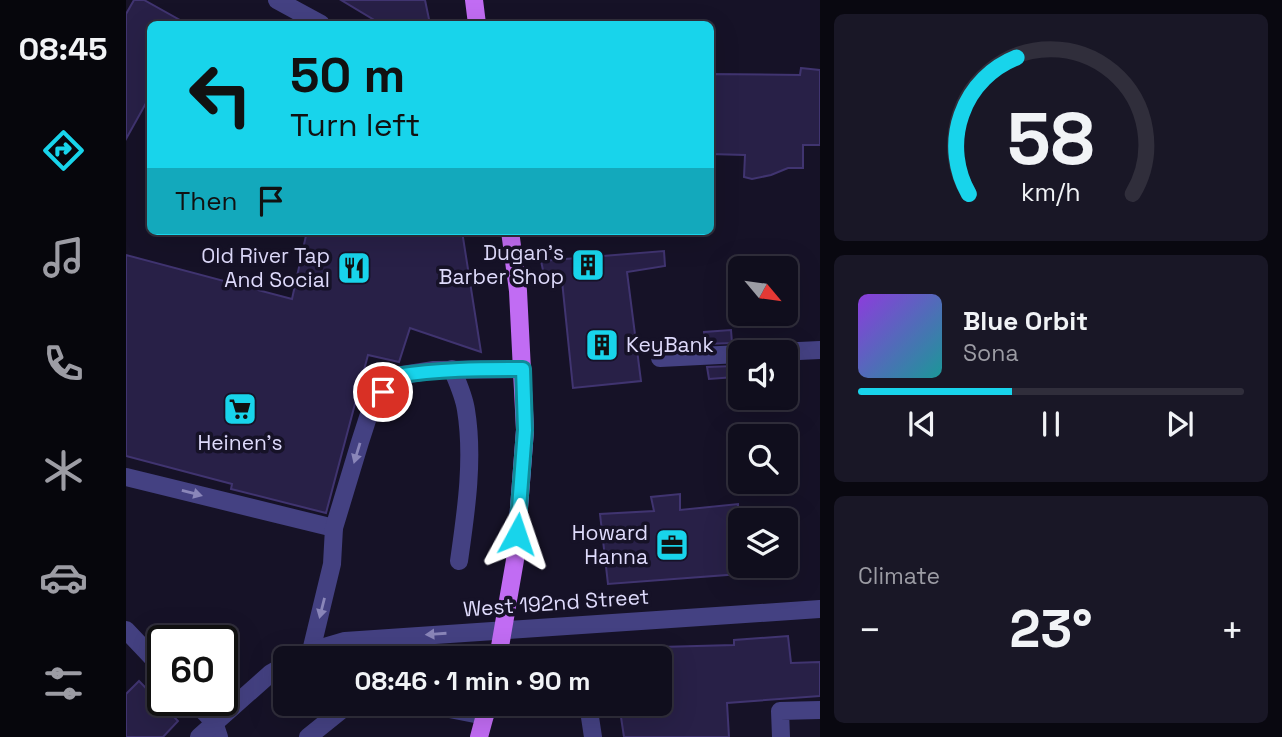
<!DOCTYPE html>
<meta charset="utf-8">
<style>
:root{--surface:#100e1d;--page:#191726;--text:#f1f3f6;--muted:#9c9ca4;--line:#302e3b;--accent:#18d4eb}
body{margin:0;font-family:"Space Grotesk",sans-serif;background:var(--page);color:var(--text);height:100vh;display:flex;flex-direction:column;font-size:26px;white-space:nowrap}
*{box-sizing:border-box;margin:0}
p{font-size:23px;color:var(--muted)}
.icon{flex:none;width:38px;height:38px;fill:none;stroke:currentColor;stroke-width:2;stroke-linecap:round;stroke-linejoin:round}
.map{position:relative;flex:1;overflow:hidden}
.drawer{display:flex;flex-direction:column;gap:14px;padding:14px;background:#090810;width:462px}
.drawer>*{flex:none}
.banner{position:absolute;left:21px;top:21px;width:567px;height:214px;border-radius:10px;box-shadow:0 7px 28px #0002,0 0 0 2px var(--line);background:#18d4eb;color:#111;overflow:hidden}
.needle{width:46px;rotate:119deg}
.tools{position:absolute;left:602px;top:256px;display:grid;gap:14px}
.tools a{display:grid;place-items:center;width:70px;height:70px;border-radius:10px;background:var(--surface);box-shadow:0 7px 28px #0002,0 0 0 2px var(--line);font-size:35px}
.speed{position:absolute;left:21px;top:625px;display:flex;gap:14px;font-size:35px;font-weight:700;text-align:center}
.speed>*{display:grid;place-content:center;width:91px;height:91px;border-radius:50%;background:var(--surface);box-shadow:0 7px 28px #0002,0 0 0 2px var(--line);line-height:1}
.speed .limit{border:4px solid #111;border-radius:10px;background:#fff;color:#111}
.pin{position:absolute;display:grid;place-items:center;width:60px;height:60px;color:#fff;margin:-30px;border:4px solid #fff;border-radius:50%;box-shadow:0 2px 7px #0007}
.me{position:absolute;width:77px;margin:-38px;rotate:5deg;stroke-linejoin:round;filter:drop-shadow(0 0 5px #0008)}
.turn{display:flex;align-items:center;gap:24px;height:147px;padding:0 28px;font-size:32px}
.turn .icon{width:91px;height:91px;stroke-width:2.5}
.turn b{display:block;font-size:49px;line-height:60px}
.then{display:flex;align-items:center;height:66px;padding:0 28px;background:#0003;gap:14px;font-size:26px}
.big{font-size:52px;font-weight:600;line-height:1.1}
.drawer .tile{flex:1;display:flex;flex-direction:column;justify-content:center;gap:10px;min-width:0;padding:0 24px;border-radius:10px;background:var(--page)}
.drawer .dial{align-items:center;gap:0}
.dial svg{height:182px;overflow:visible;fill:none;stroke:var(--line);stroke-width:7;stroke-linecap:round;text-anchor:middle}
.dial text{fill:var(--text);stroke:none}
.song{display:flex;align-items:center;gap:21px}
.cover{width:84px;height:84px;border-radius:10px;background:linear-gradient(135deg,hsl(270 70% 55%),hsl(180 70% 35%))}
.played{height:7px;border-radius:4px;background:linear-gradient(90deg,var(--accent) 40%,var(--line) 40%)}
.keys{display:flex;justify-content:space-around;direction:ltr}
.heat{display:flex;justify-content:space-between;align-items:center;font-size:38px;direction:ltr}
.trip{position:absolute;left:147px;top:646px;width:399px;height:70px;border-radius:10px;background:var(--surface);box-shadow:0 7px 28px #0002,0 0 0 2px var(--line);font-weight:600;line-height:70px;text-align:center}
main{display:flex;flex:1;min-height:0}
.menu{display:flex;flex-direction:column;width:126px;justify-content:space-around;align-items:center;background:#06060c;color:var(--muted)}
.menu .icon{width:49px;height:49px}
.menu .current{color:var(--accent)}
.menu b{font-size:32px;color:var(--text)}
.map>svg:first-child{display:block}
.building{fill:#282047;stroke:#403470;stroke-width:2}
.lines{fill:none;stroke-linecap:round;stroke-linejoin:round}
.minor{stroke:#444182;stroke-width:18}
.major{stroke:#c16cf3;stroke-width:18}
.oneway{fill:#8a86b9}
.route-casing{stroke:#108a99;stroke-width:18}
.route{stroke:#18d4eb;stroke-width:12}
.labels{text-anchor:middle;stroke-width:7;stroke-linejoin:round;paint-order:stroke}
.poi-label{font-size:21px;fill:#dfdbfc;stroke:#161227;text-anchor:end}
.street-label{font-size:21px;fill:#dfdbfc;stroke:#161227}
</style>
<main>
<nav class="menu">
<b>08:45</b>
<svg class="icon current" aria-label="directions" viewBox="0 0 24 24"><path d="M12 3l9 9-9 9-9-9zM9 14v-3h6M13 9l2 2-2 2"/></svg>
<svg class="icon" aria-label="music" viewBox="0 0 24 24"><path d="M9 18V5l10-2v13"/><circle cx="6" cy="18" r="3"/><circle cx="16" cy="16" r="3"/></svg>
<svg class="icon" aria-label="phone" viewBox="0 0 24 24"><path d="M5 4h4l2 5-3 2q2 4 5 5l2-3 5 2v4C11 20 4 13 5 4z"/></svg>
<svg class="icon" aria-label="climate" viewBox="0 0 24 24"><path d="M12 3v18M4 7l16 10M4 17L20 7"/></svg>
<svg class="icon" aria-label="car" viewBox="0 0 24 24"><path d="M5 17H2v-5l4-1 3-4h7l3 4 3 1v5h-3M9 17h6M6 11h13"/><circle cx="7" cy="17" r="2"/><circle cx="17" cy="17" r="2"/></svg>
<svg class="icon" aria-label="filters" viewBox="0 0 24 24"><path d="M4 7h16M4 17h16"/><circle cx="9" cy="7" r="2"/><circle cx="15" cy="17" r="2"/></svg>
</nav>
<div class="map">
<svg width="694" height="737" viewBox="0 0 694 737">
<rect width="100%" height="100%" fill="#161227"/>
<g class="building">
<polygon points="8,0 18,0 61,24 24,24 24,96 0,139 0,14"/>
<polygon points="215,0 299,0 304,24 255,24"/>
<polygon points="675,68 694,70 694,145 677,145 677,168 662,168 645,175 626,179 618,177 619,155 584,154 584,74 674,75"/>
<polygon points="181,231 336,231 355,352 284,328 273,362 242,355 200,513 105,489 106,484 0,456 0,255 166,299"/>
<polygon points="538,251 539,266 501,272 515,381 447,388 436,281 420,284 415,261"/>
<polygon points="605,330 606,343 579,344 578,332"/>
<polygon points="608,366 609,377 583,379 581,367"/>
<polygon points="554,494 554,510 612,504 614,574 482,584 474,514 528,511 525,497"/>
<polygon points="662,636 665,663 694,662 694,696 601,703 603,737 498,737 493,704 534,704 534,647 608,645 608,640"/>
<polygon points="13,681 52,721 37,737 0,737 0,694"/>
</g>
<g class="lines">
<g class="minor">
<polyline points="151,0 195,24"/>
<polyline points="652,352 694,350"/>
<polyline points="534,358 614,354"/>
<path d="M326,369C332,383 338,396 340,410C348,459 340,512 333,561"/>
<polyline points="0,477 208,528"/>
<polyline points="0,630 37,669"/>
<polyline points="185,651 206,564 208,528 234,442 245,408 270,376 308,370 397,369"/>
<polyline points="172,658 185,651 219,641 694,609"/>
<polyline points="67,700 88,722 93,737"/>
<polyline points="298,704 359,716"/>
<polyline points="462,704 467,737"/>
<polyline points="73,737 145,673 159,665"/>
<polyline points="182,737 223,704 232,704"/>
<polyline points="655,737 654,711 694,710"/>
</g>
<g class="major">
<polyline points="348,0 351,24"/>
<polyline points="372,658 389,560 399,430 392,291 384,231"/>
<polyline points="353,737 362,704"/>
</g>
</g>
<defs><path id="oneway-solid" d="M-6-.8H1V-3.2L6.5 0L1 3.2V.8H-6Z" transform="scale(1.75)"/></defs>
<g class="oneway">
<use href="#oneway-solid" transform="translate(231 453) rotate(107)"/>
<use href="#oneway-solid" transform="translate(66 493) rotate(15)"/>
<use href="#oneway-solid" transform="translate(196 608) rotate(104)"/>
<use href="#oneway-solid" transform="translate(310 634) rotate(176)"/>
</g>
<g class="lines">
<defs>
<path id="route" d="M257,392L270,376C312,369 354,369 397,369L399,430L391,534"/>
</defs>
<use href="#route" class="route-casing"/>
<use href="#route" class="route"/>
</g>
<defs>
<symbol id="building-square" viewBox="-11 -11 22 22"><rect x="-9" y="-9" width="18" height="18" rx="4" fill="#18d4eb" stroke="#161227"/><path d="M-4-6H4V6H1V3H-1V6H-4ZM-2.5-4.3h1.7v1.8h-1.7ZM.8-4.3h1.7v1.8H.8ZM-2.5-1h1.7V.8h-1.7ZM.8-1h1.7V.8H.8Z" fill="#111"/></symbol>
<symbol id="restaurant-square" viewBox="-11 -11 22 22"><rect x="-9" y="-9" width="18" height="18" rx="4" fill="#18d4eb" stroke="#161227"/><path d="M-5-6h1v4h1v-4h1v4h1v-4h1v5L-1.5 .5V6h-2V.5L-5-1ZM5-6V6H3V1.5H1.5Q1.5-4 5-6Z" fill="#111"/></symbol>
<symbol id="supermarket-square" viewBox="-11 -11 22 22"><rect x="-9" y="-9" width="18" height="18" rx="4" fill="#18d4eb" stroke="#161227"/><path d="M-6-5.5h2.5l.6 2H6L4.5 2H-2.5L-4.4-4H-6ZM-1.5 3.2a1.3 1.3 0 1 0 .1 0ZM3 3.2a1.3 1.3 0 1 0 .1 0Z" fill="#111"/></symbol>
<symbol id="office-square" viewBox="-11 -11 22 22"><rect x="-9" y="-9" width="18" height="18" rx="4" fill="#18d4eb" stroke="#161227"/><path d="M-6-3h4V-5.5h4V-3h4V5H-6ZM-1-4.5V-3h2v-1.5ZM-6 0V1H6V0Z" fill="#111"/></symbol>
</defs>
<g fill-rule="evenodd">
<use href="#building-square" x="443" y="246" width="38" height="38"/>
<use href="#restaurant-square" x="209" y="249" width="38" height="38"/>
<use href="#building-square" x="457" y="326" width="38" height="38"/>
<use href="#supermarket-square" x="95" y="390" width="38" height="38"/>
<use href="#office-square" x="527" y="526" width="38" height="38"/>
</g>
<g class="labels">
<g class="poi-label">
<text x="438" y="260">Dugan's<tspan x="438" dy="24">Barber Shop</tspan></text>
<text x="204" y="263">Old River Tap<tspan x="204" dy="24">And Social</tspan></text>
<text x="500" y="352" text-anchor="start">KeyBank</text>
<text x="114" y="450" text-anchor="middle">Heinen's</text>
<text x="522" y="540">Howard<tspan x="522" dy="24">Hanna</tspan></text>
</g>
<g class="street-label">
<text transform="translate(430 603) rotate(-4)" y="7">West 192nd Street</text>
</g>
</g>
</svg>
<div class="tools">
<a><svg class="needle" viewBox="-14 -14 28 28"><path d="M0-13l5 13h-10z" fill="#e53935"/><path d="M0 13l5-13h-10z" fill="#9c9ca4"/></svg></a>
<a><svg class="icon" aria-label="sound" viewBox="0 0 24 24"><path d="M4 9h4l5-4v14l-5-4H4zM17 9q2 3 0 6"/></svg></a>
<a><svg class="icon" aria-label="search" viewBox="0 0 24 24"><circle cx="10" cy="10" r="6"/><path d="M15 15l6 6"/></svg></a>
<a><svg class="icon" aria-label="layers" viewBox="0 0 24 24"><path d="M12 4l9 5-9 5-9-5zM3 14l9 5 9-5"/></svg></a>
</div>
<div class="speed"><div class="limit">60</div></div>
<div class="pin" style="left:257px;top:392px;background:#d93025"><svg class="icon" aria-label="arrive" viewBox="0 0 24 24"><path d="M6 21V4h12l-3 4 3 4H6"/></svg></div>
<svg class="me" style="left:391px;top:534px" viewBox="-20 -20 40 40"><path d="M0-17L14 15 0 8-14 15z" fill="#18d4eb" stroke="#fff" stroke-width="4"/></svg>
<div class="trip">08:46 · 1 min · 90 m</div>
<div class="banner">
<div class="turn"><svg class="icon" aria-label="left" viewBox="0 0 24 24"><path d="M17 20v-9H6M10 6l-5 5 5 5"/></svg><div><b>50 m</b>Turn left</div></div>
<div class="then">Then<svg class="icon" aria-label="arrive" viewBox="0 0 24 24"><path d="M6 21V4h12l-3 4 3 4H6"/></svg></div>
</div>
</div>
<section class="drawer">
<div class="tile dial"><svg viewBox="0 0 100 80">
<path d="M14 69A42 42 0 1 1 86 69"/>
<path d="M14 69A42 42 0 0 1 35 9" stroke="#18d4eb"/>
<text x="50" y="56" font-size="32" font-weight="700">58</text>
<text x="50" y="72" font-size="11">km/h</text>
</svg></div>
<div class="tile">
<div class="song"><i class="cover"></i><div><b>Blue Orbit</b><p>Sona</p></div></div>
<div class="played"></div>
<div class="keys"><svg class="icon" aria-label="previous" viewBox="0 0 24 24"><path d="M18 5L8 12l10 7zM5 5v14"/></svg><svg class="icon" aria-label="pause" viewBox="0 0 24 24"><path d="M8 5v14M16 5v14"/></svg><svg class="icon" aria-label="next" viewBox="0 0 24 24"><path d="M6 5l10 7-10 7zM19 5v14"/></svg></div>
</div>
<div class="tile"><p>Climate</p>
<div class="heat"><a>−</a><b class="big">23°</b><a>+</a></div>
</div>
</section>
</main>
